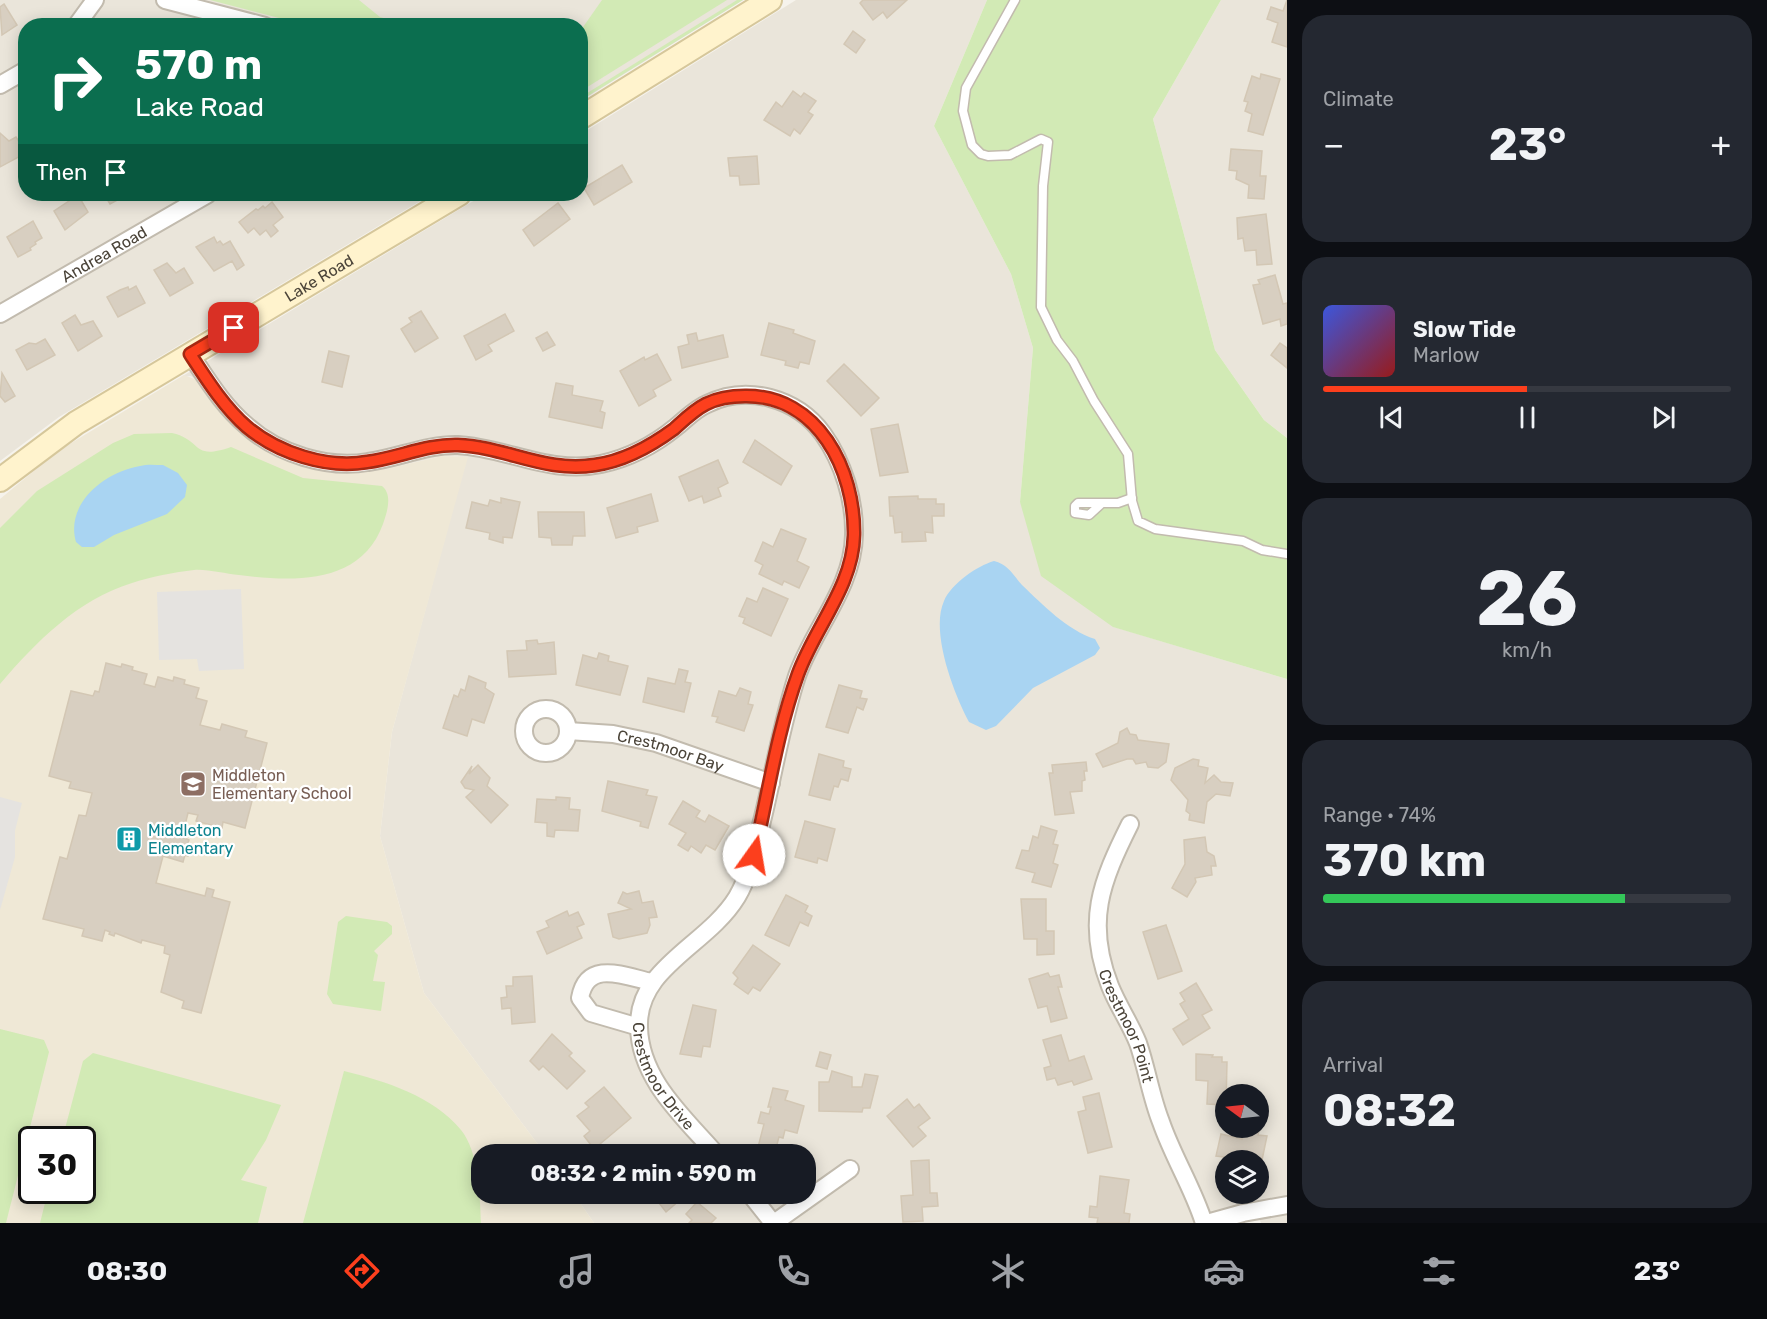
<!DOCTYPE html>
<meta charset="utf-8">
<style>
:root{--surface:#171b24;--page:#242831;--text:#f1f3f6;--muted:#9ea1a6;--line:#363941;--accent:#fc3f1d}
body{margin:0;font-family:Rubik,sans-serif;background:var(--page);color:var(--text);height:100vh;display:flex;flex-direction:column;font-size:22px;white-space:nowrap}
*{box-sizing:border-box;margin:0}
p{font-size:20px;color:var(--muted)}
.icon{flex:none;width:33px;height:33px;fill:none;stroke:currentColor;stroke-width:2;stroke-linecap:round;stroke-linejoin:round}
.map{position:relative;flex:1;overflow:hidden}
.side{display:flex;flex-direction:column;gap:15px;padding:15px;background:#0d0f14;width:480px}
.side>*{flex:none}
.guide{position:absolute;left:18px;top:18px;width:570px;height:183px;border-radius:24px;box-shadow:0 3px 15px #0003;background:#0b6e4f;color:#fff;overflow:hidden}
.needle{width:39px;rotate:285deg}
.tools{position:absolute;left:1215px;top:1084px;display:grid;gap:12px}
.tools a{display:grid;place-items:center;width:54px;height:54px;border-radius:50%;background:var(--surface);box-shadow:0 3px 15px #0003;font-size:30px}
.speed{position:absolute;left:18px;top:1126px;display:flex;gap:12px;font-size:30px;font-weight:700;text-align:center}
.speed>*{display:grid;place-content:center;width:78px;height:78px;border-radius:50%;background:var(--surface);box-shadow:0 3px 15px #0003;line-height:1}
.speed .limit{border:3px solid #111;border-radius:9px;background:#fff;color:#111}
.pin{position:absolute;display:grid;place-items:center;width:51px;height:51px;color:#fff;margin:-26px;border-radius:12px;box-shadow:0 3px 9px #0006}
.me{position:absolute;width:66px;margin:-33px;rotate:13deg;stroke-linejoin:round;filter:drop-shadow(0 0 4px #0008)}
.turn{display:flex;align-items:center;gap:21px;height:126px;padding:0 18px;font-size:27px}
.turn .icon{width:78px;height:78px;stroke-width:2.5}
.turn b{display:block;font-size:42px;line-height:51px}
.then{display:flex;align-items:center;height:57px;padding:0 18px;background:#0003;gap:12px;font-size:22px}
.big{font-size:45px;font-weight:700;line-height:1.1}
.side .widget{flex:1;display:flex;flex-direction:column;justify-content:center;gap:9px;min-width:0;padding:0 21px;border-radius:24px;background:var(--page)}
.side .dial{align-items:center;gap:0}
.dial b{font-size:78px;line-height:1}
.song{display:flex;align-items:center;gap:18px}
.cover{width:72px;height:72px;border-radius:9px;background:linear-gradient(135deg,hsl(230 70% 55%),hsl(0 70% 35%))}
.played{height:6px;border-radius:3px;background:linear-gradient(90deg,var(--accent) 50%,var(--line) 50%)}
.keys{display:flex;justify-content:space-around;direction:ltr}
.heat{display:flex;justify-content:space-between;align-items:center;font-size:33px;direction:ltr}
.charge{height:9px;border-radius:4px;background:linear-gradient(90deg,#34c759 74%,var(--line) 0)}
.trip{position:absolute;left:471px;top:1144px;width:345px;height:60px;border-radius:24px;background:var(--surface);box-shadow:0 3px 15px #0003;font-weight:700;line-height:60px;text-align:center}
.tabs{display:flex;height:96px;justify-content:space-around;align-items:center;background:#090b0e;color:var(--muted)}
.tabs .icon{width:42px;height:42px}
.tabs .on{color:var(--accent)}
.tabs b{font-size:27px;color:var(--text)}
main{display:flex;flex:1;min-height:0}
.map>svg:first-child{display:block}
.residential{fill:#eae5da;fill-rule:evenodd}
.education{fill:#efe8d6;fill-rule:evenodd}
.green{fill:#d2eab5}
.parking{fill:#e5e3e0}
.water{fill:#a9d4f2}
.building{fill:#d8cfc1;stroke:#d3c7b4;stroke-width:1.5}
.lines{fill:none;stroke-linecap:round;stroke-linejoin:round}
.lane-casing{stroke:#c2bbae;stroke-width:11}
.street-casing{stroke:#c2bbae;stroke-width:20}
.secondary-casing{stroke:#d6c79b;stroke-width:26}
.lane{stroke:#fff;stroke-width:8}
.street{stroke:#fff;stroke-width:16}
.secondary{stroke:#fff3cd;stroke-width:22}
.route-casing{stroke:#a42913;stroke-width:15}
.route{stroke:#fc3f1d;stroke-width:10}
.labels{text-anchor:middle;stroke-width:4.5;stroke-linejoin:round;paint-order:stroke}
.street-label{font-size:16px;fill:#4b4439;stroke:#fff}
.education-label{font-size:16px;fill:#785e54;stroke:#fff;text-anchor:start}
.culture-label{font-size:16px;fill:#0d838f;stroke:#fff;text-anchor:start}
</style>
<main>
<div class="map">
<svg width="1287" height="1223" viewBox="0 0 1287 1223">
<rect width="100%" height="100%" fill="#f6f3ec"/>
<g class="residential">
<polygon points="0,0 743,0 581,101 580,26 26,26 26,194 432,194 59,417 0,461"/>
<path d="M796,0H987L934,126L1011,274L1033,348L1020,502L1114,627L1287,679V1223H1261L1256,1211L1207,1223H594L574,1194H806V1155H546L424,993L380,836L392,732L467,457L442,456L386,469L355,473L302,465L267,451L243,435L220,412L198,382L191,376L181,377L485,194H580L581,134ZM1226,1095H1258V1128H1226ZM1226,1161H1258V1194H1226Z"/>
<polygon points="1221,0 1287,0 1287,438 1264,420 1215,350 1153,119"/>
</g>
<path class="education" d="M184,375L197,380L220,412L243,435L267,451L302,465L355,473L386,469L442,456L468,457L392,732L380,836L424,993L546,1155H482V1194H574L594,1223H0V499L58,451ZM32,1140H82V1191H32Z"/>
<g class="green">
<polygon points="210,0 359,0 380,17 409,25 306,25"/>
<polygon points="602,0 727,0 581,91 581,30"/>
<polygon points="737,0 743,0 588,96 584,95"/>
<polygon points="987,0 1221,0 1153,119 1215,350 1264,420 1287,438 1287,679 1113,627 1041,576 1020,502 1033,348 1011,274 934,126"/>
<path d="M172,433C203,440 191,461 231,447L303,478L382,486C393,495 387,512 383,524C361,585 293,582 239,575C225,574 208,569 194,570C175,572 150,577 132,583C77,600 36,642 0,684V528L37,491L113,443L134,434Z"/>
<polygon points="346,916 387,922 392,926 392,934 374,951 378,955 373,981 385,982 381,1011 333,1004 327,994 338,922"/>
<polygon points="0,1029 44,1040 49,1052 6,1223 0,1223"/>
<polygon points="93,1053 281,1105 266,1140 241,1180 267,1187 258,1223 40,1223 48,1191 82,1191 82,1140 62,1140 83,1061"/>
<path d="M344,1071C385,1081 433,1096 461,1130C479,1152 480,1196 481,1223H303Z"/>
</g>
<g class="parking">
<polygon points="241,589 244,669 199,671 197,659 159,660 157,592"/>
<polygon points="0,797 22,803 15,831 15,857 0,910"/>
</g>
<g class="water">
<path d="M163,465L178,473L187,485L185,497L167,514L114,535L94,547H82L76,542C65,504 104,472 140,466C147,464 155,465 163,465Z"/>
<path d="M994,561C1008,564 1013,575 1022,585C1043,605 1067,630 1095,639L1100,648L1095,655L1033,688L996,726L986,730L969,722C954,694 930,632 944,601C951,584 977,566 994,561Z"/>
</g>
<g class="building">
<polygon points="863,0 907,0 887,18 883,12 873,20 860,3"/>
<polygon points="1287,0 1287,47 1272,42 1278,23 1267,19 1271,7 1283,11"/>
<polygon points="4,4 17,25 2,35 0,7"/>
<polygon points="853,31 865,40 856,53 844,44"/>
<polygon points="1261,74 1280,79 1263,135 1248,131 1252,114 1245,111 1248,102 1244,101 1252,76 1260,79"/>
<polygon points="793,91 801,97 804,93 816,101 808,112 813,115 800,134 794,129 790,136 764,120 776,102 782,107"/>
<polygon points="0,133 9,141 16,137 26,153 0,167"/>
<polygon points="1231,149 1262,151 1260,176 1266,176 1264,199 1248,198 1249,185 1236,179 1237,171 1229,170"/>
<polygon points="757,156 759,184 740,185 739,176 730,176 728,158"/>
<polygon points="622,165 632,182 594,205 584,188"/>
<polygon points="104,194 121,194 123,197 110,204"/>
<polygon points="78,195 88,212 65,230 54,211"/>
<polygon points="272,202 283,217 273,225 278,231 271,237 266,230 260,235 254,228 248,233 239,222 256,209 258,210 263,206 265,208"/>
<polygon points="558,203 570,219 534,246 523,230"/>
<polygon points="1266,214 1272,264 1257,265 1256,250 1245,251 1243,238 1238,239 1237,218"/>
<polygon points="33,221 42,238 35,242 36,244 30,248 31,250 18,257 7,237"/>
<polygon points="214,237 217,243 220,241 223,245 230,241 244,265 237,270 232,261 214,271 196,247"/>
<polygon points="167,263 176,273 184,268 193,283 170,296 154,270"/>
<polygon points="1275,275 1283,304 1287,303 1287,324 1281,326 1280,319 1263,324 1253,285 1260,284 1258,280"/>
<polygon points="136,286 145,303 118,317 107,297 120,290 128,287 129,290"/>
<polygon points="421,311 438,338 415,352 401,329 412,322 409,318"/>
<polygon points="505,314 514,331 488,345 492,351 476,360 464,336"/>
<polygon points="75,315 81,325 93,321 102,336 78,351 62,323"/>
<polygon points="769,323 794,330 793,333 815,341 809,364 800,362 798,368 785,365 786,361 761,355"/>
<polygon points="547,332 555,345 543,351 536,338"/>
<polygon points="696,333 698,341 723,335 728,357 682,368 678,347 689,344 687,335"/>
<polygon points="45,339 55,355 27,370 16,350 29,343 36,344"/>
<polygon points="1280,343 1287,348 1287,368 1271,355"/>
<polygon points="329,351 349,356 342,387 322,382"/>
<polygon points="657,354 671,380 653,390 656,396 639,406 620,371 644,357 645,360"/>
<polygon points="844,364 879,398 861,416 827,381"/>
<polygon points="2,373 15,396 5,402 0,396"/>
<polygon points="556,383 573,386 572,395 603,401 600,411 605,413 602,428 549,417"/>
<polygon points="898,424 908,472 880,476 871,429"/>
<polygon points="755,440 792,466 781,485 743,462"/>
<polygon points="718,460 728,483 718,488 721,496 704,503 702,496 689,501 679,477"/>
<polygon points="651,494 658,521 637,527 638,532 616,538 607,508"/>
<polygon points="918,496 918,499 936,499 936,504 944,504 944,516 932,516 933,533 925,532 926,541 902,542 902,532 895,533 893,516 890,516 889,497"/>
<polygon points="501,498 520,502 512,538 503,537 503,543 489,539 490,533 466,528 472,502 488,506 490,500 501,503"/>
<polygon points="538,512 584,512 585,536 573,536 572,545 552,545 551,538 539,537"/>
<polygon points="781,529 806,539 797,561 809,567 799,588 784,581 782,585 759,574 763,565 755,561 763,542 773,547"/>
<polygon points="763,588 788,599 771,636 743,623 745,618 739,616 747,598 757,602"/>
<polygon points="537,640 538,644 554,642 556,674 509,677 507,651 527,650 526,641"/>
<polygon points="599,653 609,656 608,661 628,666 620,695 576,685 583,655 597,659"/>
<polygon points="106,663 121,667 122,664 133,667 132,670 147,674 144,684 155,687 158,677 173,681 174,677 185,680 184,684 199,688 196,698 207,701 200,725 220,730 222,724 247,731 245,737 267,743 245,828 223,822 222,828 196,821 198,815 188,813 182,837 189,840 187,846 191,847 188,856 185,855 183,862 163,856 156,883 205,896 207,888 214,890 212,897 230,902 201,1013 182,1008 184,1001 161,992 170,955 164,953 165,946 142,940 141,943 115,933 114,936 109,934 110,932 105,930 102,941 82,936 84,929 43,919 60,857 67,859 79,815 86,816 92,793 69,788 71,782 49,776 71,691 93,696 95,691 99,692"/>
<polygon points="679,669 688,671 685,682 691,683 684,712 643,702 648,678 675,684"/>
<polygon points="469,676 486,683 485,688 494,694 484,723 472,719 467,736 443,728 454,695 458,697 461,689 465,691"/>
<polygon points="839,685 862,691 860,698 867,699 863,710 857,707 848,733 826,727"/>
<polygon points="740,688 751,692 748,704 753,705 744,731 716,722 718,717 712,716 719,691 736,696"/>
<polygon points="1127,728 1130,734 1136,735 1138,740 1169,744 1166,762 1158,768 1148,767 1146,762 1136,764 1133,759 1127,759 1103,767 1096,754 1118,743 1120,732"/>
<polygon points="819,754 844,761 843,767 851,769 848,781 841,779 838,787 834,786 830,800 809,795"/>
<polygon points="1193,759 1199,760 1198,766 1208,768 1205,783 1214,775 1221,782 1233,783 1230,796 1216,794 1207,802 1204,823 1189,820 1190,814 1186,811 1188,800 1171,780 1175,768"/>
<polygon points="1086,762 1087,771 1084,771 1085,780 1082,781 1082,791 1070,792 1074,813 1055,815 1049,773 1053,773 1052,765"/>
<polygon points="478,765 490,778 487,786 508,805 491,823 466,797 474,790 465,788 461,782 472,766 469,774"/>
<polygon points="608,781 648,790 646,795 657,797 648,828 640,826 641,822 602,811"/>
<polygon points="556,797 570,798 569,809 580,810 578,831 555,830 554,837 547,836 547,823 535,822 537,799 556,800"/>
<polygon points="683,801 700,811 696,817 705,822 709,815 729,826 715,850 706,845 701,853 691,846 688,851 678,845 686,833 669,824"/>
<polygon points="805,821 835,829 827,861 818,858 817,863 795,857"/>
<polygon points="1041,826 1057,831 1053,844 1058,845 1053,863 1058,865 1051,887 1032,882 1035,873 1016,868 1022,850 1029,851 1033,836 1038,838"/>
<polygon points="1205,837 1207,852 1214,856 1216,866 1211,866 1212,875 1195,878 1196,882 1187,897 1172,888 1185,864 1184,840"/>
<polygon points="639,891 642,903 653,901 657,917 649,918 650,925 647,933 619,939 613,937 608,914 631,909 618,903 623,892 627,894"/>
<polygon points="786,895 808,906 805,912 812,916 808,926 800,922 789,946 765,935"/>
<polygon points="1021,899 1046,899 1046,931 1054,931 1054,954 1037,955 1037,939 1024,939"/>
<polygon points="567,911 569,916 578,912 584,924 577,927 582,938 547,954 537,932 549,927 546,921"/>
<polygon points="1166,925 1182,971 1158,979 1143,932"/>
<polygon points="753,945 780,964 760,991 753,987 748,994 734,984 738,978 733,973"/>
<polygon points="1048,973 1050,977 1059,975 1062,987 1058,987 1067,1018 1051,1022 1047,1006 1038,1008 1029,979"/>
<polygon points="532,976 535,1022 512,1024 511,1008 502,1009 501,998 507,997 506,986 513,986 513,977"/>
<polygon points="1196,983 1212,1010 1202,1015 1210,1028 1183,1045 1173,1029 1189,1019 1180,1004 1185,1001 1180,993"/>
<polygon points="693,1005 716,1010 710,1047 703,1046 701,1057 680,1054"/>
<polygon points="552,1034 572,1053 569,1056 585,1071 567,1089 543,1066 539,1070 530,1061"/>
<polygon points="1061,1035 1069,1061 1084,1056 1092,1079 1074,1085 1072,1081 1058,1085 1055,1078 1047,1080 1044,1068 1051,1066 1043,1040"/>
<polygon points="820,1052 831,1055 827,1069 816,1066"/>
<polygon points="1196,1054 1213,1055 1212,1057 1222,1057 1222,1062 1227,1062 1226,1105 1207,1104 1208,1081 1196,1080"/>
<polygon points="832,1071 852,1077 852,1087 862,1087 865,1074 878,1076 870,1108 863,1108 862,1112 819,1111 819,1082 829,1082"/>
<polygon points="604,1087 631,1118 594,1149 584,1136 590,1131 577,1116 589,1107 585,1103"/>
<polygon points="773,1088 788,1091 785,1100 804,1106 797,1133 785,1130 783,1138 779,1137 774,1155 756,1155 764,1124 758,1123 761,1112 769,1114 771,1107 768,1107"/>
<polygon points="1099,1093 1112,1147 1088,1153 1078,1112 1086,1110 1083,1097"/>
<polygon points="907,1099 914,1108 919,1104 930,1118 918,1127 926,1136 913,1147 887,1116"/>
<polygon points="1258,1122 1261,1123 1258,1135 1267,1136 1261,1165 1258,1161 1216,1156 1221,1134 1242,1139 1244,1128 1258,1128"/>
<polygon points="929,1160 930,1193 937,1193 938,1206 922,1207 923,1221 903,1222 901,1196 913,1195 911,1161"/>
<polygon points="1100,1176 1129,1180 1124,1213 1130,1214 1129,1223 1097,1223 1098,1218 1089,1217 1090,1206 1097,1207"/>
<polygon points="652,1194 687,1194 666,1212"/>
<polygon points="697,1202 716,1218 711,1223 689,1223 692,1220 686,1214"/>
</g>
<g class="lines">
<defs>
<g id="lane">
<polyline points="1015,0 966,88 963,111 972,145 981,154 988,156 1010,155 1041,139 1048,142 1043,186 1041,307 1057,340 1073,361 1094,401 1128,454 1132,501 1138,521 1155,529 1243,541 1262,550 1287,554"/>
<polyline points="1101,504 1089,515 1075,513 1075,506 1078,503 1118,503 1132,498"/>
</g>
<g id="street">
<polyline points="165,0 265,26"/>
<polyline points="76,26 95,0"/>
<polyline points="0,85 26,70"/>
<path id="s1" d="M0,314L208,194"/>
<path id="s2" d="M190,354C207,379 223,406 247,426C278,454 328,469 368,462C398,458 428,444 458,445C508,448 551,475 601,464C629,458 654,445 676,427C686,419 695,409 707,404C747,384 797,398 823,434C843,462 855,501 854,535C853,587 814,628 797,676C782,722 774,771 763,817C756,845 751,873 737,897C707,946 637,967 639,1027C640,1080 685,1118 717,1155"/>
<circle cx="546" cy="731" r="22"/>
<path id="s3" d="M568,731L613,734L656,743L771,783"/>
<path id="s4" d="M1130,824C1101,882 1085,922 1110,986C1118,1006 1130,1023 1138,1043C1147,1069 1151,1097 1161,1122C1173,1157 1193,1188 1204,1223"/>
<path d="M639,1027L591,1013L580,998C587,959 624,976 651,982"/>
<polyline points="750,1194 773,1223"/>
<polyline points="774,1223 850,1169"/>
<polyline points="1207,1223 1243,1213 1287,1205"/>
</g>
<g id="secondary">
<polyline points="580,118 770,0"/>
<path id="s5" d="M0,480L76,423L459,194"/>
</g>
</defs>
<use href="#lane" class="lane-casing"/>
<use href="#street" class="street-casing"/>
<use href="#secondary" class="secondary-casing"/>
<use href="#lane" class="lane"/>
<use href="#street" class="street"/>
<use href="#secondary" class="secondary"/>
</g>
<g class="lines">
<defs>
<path id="route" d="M234,328L190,354C207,380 224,407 247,427C278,453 327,469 367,462C398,458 427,444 458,445C506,447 545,473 595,465C624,461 651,446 674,429C684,420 694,410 706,404C718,398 732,396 745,396C818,395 855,470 854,535C853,586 815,627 798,674C777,732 768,795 754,855"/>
</defs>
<use href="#route" class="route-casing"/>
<use href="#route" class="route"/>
</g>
<defs>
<symbol id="school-square" viewBox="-11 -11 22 22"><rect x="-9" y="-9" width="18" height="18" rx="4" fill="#8d6e63" stroke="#fff"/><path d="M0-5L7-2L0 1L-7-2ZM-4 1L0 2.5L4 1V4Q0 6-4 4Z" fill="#fff"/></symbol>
<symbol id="building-square" viewBox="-11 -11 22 22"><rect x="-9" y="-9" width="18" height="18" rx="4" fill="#0f9aa8" stroke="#fff"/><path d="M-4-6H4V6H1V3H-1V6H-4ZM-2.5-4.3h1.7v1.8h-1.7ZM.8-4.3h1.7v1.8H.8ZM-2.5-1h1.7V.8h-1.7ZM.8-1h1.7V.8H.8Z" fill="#fff"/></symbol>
</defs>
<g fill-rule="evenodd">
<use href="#school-square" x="178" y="769" width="30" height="30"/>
<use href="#building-square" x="114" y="824" width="30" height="30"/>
</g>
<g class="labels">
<g class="street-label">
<text dy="6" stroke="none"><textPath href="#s1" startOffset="120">Andrea Road</textPath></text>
<text dy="6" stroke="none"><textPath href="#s5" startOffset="378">Lake Road</textPath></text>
<text dy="6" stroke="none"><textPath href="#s3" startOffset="105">Crestmoor Bay</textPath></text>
<text dy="6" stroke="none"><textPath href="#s4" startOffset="213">Crestmoor Point</textPath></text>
<text dy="6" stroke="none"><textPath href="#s2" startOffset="1426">Crestmoor Drive</textPath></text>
</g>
<g class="education-label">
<text x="212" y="781">Middleton<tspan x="212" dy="18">Elementary School</tspan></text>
</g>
<g class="culture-label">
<text x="148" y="836">Middleton<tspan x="148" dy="18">Elementary</tspan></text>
</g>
</g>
</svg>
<div class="tools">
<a><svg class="needle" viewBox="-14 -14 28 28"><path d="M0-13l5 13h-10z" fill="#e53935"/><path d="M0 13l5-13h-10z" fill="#9ea1a6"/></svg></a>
<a><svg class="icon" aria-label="layers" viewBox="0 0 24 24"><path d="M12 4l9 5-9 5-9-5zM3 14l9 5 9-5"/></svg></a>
</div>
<div class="speed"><div class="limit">30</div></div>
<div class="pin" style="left:234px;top:328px;background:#d93025"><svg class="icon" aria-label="arrive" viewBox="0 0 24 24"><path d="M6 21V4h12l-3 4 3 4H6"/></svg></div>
<svg class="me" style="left:754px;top:855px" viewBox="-20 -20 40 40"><circle r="19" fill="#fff"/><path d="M0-13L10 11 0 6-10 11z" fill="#fc3f1d"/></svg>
<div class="trip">08:32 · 2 min · 590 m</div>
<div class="guide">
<div class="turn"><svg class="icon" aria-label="right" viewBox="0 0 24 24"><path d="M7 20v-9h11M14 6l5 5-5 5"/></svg><div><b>570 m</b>Lake Road</div></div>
<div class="then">Then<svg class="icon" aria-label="arrive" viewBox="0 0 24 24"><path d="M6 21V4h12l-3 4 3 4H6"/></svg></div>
</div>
</div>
<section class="side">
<div class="widget"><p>Climate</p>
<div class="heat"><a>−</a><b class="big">23°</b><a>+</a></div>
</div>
<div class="widget">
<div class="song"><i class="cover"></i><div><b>Slow Tide</b><p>Marlow</p></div></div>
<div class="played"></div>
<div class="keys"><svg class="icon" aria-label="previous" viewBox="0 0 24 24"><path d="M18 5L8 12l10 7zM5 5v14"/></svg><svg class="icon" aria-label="pause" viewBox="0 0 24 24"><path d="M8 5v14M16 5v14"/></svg><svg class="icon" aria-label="next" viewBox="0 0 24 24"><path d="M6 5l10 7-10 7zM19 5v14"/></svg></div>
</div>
<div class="widget dial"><b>26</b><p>km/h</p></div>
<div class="widget"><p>Range · 74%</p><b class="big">370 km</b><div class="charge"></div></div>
<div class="widget"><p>Arrival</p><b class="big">08:32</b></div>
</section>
</main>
<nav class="tabs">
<b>08:30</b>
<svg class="icon on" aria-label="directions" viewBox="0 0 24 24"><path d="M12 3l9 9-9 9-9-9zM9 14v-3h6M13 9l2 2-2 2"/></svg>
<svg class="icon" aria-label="music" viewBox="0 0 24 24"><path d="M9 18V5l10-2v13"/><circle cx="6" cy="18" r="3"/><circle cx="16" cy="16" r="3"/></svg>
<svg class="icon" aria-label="phone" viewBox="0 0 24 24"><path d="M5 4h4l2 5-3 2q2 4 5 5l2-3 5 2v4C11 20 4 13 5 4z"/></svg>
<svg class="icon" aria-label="climate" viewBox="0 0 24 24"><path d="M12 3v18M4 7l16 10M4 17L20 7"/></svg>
<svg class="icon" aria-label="car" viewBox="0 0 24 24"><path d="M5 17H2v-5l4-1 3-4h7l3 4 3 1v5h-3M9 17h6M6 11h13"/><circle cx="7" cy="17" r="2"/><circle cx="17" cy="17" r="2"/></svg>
<svg class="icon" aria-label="filters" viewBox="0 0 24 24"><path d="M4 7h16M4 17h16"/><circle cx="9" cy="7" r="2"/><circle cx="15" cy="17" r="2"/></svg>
<b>23°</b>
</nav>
